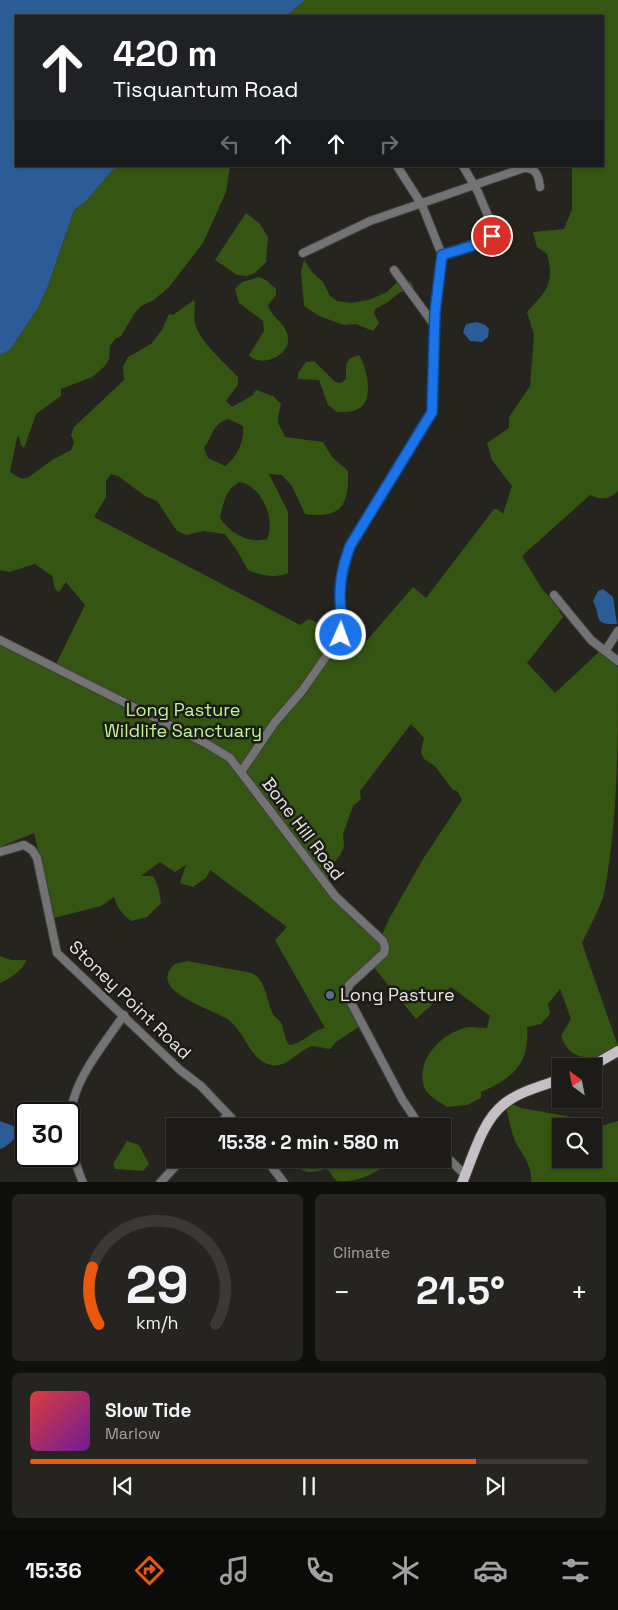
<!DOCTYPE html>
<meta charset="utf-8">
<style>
:root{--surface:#1c1b17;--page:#252420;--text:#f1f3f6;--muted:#a0a1a1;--line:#3a3936;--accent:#ea580c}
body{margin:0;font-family:"Space Grotesk",sans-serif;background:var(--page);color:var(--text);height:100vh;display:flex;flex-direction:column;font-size:19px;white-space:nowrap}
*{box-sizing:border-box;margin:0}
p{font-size:16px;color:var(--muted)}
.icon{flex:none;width:28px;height:28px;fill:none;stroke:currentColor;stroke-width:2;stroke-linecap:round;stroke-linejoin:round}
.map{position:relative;height:1182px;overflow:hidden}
.drawer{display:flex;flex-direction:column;gap:12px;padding:12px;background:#0f0f0d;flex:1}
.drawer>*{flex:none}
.top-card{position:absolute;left:15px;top:15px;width:589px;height:152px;border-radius:0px;box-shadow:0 1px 4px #0004,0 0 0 1px var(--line);background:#202124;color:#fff;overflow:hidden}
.needle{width:32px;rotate:328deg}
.controls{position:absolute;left:552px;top:1058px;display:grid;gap:10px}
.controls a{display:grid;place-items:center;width:50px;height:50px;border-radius:0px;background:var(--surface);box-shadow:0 1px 4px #0004,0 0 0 1px var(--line);font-size:25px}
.speed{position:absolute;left:15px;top:1102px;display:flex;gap:10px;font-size:25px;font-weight:700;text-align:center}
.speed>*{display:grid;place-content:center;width:65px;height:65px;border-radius:50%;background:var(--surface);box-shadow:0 1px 4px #0004,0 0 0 1px var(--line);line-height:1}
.speed .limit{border:2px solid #111;border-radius:8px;background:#fff;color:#111}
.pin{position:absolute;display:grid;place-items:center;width:42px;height:42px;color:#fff;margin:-21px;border:2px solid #fff;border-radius:50%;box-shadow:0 1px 5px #0007}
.me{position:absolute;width:55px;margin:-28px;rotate:2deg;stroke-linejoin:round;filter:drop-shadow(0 0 4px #0008)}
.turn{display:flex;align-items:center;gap:18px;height:105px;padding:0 15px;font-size:22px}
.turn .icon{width:65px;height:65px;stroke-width:2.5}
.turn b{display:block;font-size:35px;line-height:42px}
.lanes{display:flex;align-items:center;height:48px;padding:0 15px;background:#0003;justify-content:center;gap:25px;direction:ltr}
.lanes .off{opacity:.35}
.big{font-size:38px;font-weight:800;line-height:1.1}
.drawer .widget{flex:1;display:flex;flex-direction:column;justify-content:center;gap:8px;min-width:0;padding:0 18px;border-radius:8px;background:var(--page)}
.drawer .dial{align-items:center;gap:0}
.dial svg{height:130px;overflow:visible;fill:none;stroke:var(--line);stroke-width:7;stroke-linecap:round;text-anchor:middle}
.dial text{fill:var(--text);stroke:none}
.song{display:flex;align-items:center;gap:15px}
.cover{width:60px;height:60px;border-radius:8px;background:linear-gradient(135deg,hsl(0 70% 55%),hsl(280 70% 35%))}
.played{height:5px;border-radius:2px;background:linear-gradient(90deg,var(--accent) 80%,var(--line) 80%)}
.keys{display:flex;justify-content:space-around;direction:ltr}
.heat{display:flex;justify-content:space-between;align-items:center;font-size:28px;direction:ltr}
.drawer .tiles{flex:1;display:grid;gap:12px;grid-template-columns:1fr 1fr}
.widget:last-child{grid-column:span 2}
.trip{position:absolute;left:166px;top:1118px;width:285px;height:50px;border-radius:0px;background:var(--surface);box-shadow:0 1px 4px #0004,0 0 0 1px var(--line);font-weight:800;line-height:50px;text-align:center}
.tabs{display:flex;height:80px;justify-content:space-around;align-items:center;background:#0b0b09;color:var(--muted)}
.tabs .icon{width:35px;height:35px}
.tabs .selected{color:var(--accent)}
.tabs b{font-size:22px;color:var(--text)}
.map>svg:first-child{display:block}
.green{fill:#345612;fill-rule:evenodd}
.water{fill:#2c5c98}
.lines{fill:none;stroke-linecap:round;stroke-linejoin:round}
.minor-casing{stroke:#413f3a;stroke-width:10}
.major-casing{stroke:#413f3a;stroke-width:12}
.minor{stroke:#737274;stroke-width:8}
.major{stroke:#c4c0c6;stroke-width:10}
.route-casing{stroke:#114b97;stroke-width:12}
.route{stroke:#1a73e8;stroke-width:9}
.service-dot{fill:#5c6f8a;stroke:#1c1b16;stroke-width:2}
.labels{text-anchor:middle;stroke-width:5;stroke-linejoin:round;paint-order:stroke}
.park-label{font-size:18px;fill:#bdf693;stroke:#1c1b16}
.street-label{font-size:18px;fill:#e6e5e1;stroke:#1c1b16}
.poi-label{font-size:18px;fill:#e6e5e1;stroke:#1c1b16;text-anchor:start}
</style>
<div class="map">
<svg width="618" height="1183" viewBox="0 0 618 1183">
<rect width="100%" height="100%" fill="#26241f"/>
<g class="green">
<path d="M305,0H618V491C609,499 603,501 590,495L522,556L542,589L560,608L559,611L563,617L527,663L555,693L599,652L618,667C618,743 618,820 604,894C599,911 589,927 582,943L618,1046L587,1064L584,1057C571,1055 565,1047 561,1036L571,1019L560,989L548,1004L550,1014L541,1024L527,1027C530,1064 513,1078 481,1092V1098L467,1105L447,1107C440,1102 427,1096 424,1087C416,1060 440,1035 464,1028C470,1026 480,1028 487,1028L490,1016L451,987L416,1019L376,970L370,960L346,983L343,989L360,1026L336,1042L330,1049L312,1046C299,1050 286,1069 271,1065C249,1059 246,1034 230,1021C216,1009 144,992 175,964L187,961L252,973C267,982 266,1000 273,1014C275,1018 279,1019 281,1023C285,1031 284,1038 289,1045C303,1044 312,1030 325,1028L275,940L287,927L210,870L206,878L193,887L180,883L186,865L175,872L160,862L141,876H153C158,885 160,893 161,903L147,917L131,921C121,914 118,908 114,897L101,906L54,918L34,833L0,847V643L53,670L85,605L66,582L59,592L55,589L52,576L35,564L9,572L0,570V355L10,350L38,308L48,286L74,210L86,201L116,166H230L226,192L203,243L169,287L154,300L141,306L134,314L121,336L115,339L110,346L109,359L105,366L92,377L61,389V396L36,414L24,448L21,445L19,436L17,438L10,472L22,479L29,477L52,460L71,450L74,442L71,435L74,427L124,380L123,367L128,357L151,344L162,330L169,314L173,315L194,300C196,308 193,317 195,324C201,343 224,362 238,377V384L226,401L232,407L253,395L256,390L273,396L281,404C276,425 277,419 285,437L323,442L332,457L348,471C349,505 342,519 305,514L292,486L282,475L269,474L288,512V573C276,579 260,575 248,570L238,552L225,534L203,531L186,535L177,531L157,501L145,496L118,476L111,474L106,481V497L94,517L300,625L309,619L318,623L324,637L357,652L413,587L426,598L494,509H497L503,514L512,486L492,460L487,443L509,428V417L530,386L534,335L527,312C547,291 555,283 547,254L537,247L533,232L564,229L572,209V166H602V16H286ZM228,419L243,426C245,440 237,458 225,466L208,458L204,448C213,436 212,424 228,419ZM240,482C262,486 276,520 267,539C248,544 230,533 220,518C223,504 226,488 240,482ZM411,724L424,738L421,751L424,759L435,766L452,789L458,792L462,800L423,859L389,919L379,942L323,889L334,863L340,855L344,847L343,834L353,806L361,799L360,791Z"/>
<polygon points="246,213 260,224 268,237 266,262 255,273 247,276 237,275 215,260"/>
<polygon points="304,260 312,272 323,282 330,296 337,301 351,303 369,300 387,292 400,279 411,282 414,288 399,293 388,302 375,309 374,314 379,323 373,331 356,324 344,325 319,316 304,306 301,272"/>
<path d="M259,277L266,280L276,289V295L268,305C271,318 287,323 288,338C290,357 259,368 249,355L264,331L263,321L239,303L235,289L242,282Z"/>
<path d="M359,355C366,366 373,394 363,405C356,413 346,412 337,412L328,405L319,380L298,379V373L306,362L314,361L335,382L341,383L346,379V365L349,359Z"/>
<path d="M0,956L11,960H26C24,970 9,979 0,983Z"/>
<path d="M508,1102L521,1108L577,1118L592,1126H601L618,1121V1182H531C533,1167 522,1154 515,1141C511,1130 508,1117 506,1105ZM561,1126H594V1159H561Z"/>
<polygon points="127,1141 139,1145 149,1164 143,1171 115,1169 113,1164"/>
<path d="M315,1159H381L382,1167C372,1176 351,1183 337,1181C332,1177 331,1172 326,1169C315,1172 306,1175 297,1166L298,1163Z"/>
</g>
<g class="water">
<polygon points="0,0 305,0 286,16 16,16 16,166 116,166 86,201 74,210 48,286 38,308 10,350 0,355"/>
<polygon points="477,322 485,325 489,329 488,337 482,342 470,341 463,332 466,324"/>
<path d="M603,589L613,597L617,624C592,625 602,618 593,601L598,591Z"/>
<path d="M0,1121L16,1127H26V1131C15,1134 13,1144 0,1149Z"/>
</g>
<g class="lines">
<defs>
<g id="minor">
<polyline points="397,166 422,205 442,255"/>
<path d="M303,253L370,221L524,168C536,167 539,177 540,187"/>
<polyline points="394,270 435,326"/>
<polyline points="554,595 591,640 618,661"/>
<polyline points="0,640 207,744 230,758 335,896 383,941 385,947 384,953 349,985 347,995 402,1099 420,1126"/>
<polyline points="606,650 618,631"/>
<polyline points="241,772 275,722 302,691 341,635 342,614 340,595 343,567 350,547 432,412 435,312 442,255 490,238 494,230 478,192 463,166"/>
<polyline points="0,852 24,845 32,850 37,858 57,953 180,1070 201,1086 239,1126"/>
<polyline points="217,1126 228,1115"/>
<polyline points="442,1152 465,1175"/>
<polyline points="266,1159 284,1183"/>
<path d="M83,1183C51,1106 82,1075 124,1015"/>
<polyline points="160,1183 182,1159"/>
</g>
<g id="major">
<polyline points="592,1066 618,1051"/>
<path d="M462,1183C473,1157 482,1121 504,1104C520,1091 542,1086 561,1079"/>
</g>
</defs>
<use href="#minor" class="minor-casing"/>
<use href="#major" class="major-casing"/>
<use href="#minor" class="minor"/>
<use href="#major" class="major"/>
</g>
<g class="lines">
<defs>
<path id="route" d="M341,635C343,621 340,608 340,594C340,578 344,562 350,546L432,412L435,312L442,255L472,246L492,236"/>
</defs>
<use href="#route" class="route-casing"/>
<use href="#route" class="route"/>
</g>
<circle class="service-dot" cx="330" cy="995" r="5"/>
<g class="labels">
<g class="park-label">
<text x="183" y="716">Long Pasture<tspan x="183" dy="21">Wildlife Sanctuary</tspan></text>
</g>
<g class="street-label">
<text transform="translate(303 829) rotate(53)" y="6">Bone Hill Road</text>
<text transform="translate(130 1000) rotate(44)" y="6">Stoney Point Road</text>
</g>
<g class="poi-label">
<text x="340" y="1001">Long Pasture</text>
</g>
</g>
</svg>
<div class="controls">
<a><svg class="needle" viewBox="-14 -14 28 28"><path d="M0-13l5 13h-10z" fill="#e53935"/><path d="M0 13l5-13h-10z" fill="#a0a1a1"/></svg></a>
<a><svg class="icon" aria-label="search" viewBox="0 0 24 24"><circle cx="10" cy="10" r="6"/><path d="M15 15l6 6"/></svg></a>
</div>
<div class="speed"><div class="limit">30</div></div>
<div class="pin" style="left:492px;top:236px;background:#d93025"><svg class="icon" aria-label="arrive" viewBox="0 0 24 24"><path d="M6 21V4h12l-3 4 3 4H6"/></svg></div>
<svg class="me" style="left:341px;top:635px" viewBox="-20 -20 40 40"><circle r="17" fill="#1a73e8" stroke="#fff" stroke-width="3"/><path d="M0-11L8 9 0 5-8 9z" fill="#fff"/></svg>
<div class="trip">15:38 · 2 min · 580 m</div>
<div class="top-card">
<div class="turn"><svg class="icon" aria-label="ahead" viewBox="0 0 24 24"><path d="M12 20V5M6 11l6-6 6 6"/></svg><div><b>420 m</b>Tisquantum Road</div></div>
<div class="lanes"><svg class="icon off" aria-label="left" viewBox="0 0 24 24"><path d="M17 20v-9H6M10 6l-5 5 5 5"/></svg><svg class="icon" aria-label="ahead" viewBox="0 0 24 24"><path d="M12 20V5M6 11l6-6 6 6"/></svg><svg class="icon" aria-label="ahead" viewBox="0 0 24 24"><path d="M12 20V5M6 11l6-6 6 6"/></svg><svg class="icon off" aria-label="right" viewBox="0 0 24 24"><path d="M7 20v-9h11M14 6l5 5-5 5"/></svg></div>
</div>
</div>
<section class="drawer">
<div class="tiles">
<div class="widget dial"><svg viewBox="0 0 100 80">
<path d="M14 69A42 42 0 1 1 86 69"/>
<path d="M14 69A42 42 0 0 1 10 34" stroke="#ea580c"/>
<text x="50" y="56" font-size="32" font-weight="700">29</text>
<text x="50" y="72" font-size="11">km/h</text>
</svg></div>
<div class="widget"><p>Climate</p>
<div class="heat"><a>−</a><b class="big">21.5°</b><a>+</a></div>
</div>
<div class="widget">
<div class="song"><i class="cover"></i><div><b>Slow Tide</b><p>Marlow</p></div></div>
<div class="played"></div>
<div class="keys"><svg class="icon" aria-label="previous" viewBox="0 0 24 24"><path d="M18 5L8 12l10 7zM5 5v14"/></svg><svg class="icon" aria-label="pause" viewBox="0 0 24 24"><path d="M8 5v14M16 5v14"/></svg><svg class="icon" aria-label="next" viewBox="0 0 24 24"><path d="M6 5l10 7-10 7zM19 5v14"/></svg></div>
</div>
</div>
</section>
<nav class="tabs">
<b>15:36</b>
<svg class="icon selected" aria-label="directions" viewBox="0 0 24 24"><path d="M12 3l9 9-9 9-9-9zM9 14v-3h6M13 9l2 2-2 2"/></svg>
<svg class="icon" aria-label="music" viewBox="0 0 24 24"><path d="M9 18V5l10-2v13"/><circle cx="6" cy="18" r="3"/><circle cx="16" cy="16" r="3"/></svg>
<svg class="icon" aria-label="phone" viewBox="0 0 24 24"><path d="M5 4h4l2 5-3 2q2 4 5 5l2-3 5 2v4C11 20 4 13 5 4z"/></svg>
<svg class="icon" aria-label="climate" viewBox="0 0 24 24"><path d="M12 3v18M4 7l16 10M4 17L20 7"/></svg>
<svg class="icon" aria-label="car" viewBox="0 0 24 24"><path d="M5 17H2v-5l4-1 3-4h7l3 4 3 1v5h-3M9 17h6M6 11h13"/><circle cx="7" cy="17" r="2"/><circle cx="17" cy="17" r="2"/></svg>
<svg class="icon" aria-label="filters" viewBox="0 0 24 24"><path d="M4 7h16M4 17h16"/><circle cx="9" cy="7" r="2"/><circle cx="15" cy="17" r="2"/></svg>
</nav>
